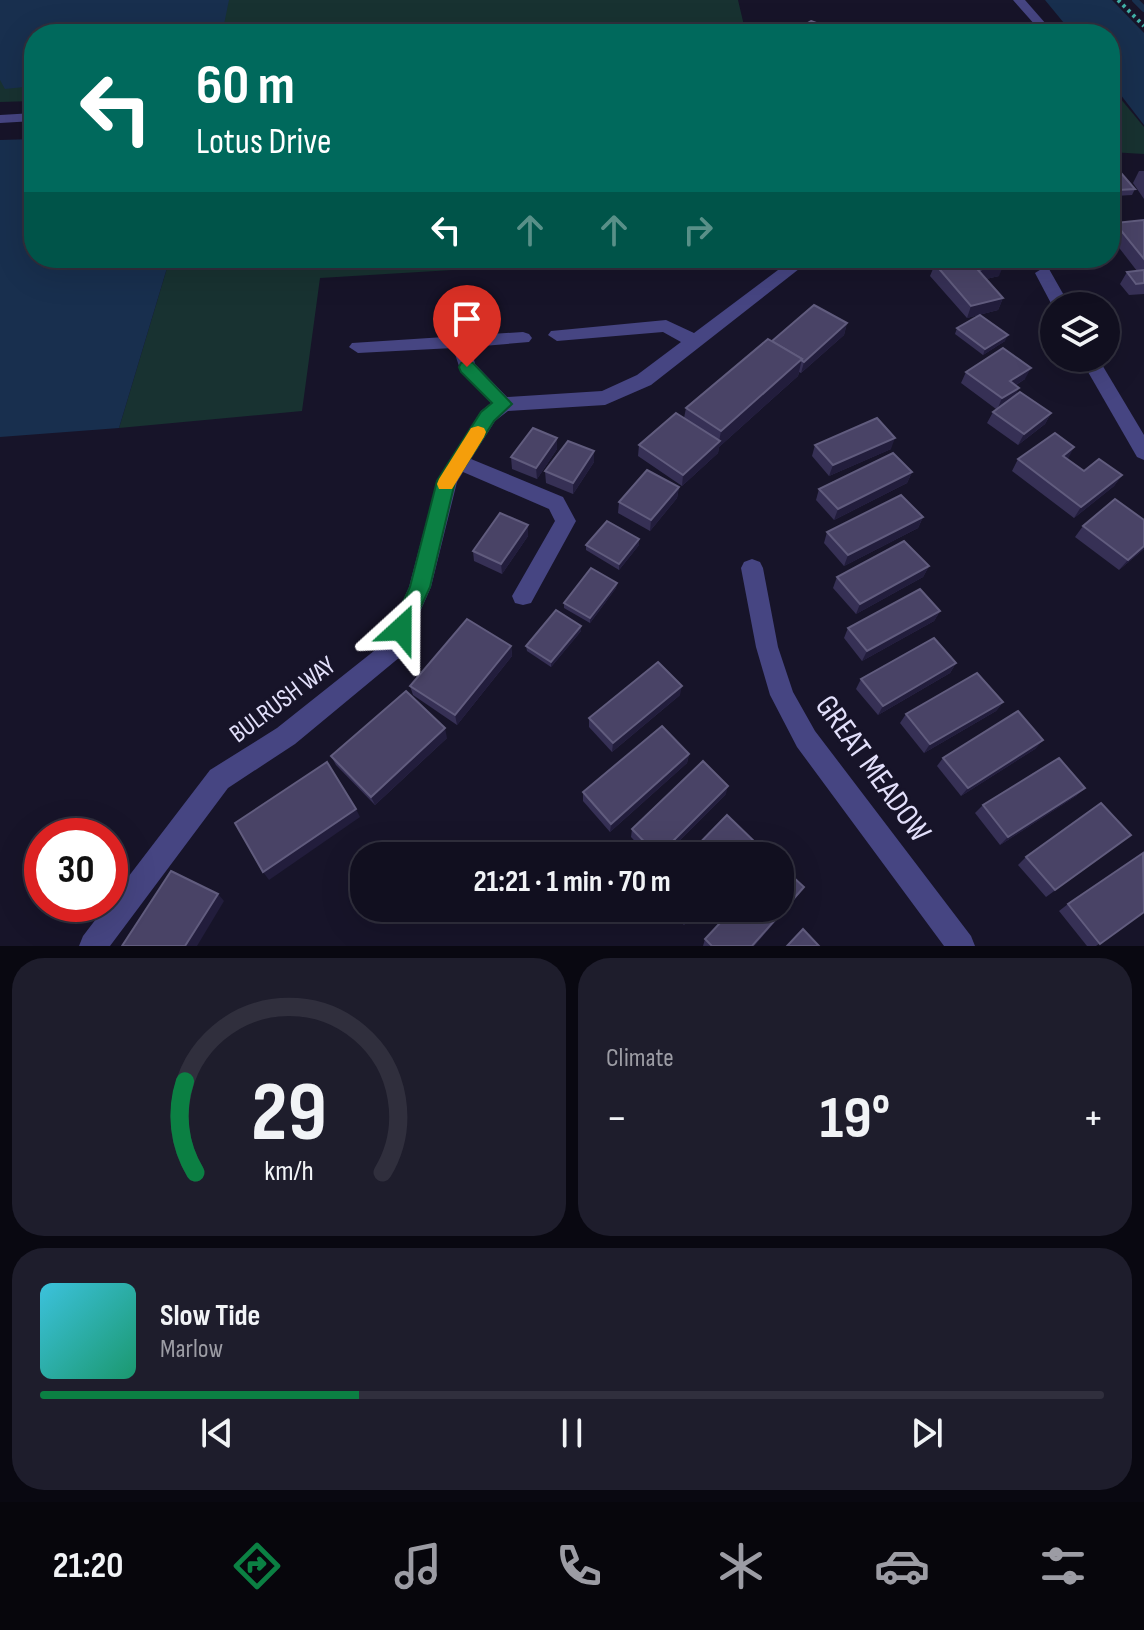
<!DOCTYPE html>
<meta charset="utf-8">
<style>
:root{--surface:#110f1f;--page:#1e1d2c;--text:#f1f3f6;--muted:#9c9ca4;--line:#302f3d;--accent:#0b8043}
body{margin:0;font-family:"Sofia Sans Condensed",sans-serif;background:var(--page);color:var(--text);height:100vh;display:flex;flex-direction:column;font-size:30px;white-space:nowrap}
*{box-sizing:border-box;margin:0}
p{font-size:26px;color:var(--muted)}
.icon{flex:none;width:44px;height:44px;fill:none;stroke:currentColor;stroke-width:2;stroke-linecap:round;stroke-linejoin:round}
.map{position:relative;height:946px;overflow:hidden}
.drawer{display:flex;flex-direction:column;gap:12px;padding:12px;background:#090811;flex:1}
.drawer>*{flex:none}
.hud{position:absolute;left:24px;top:24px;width:1096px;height:244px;border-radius:32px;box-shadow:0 8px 32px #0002,0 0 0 2px var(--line);background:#00695c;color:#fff;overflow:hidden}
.buttons{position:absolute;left:1040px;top:292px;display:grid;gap:16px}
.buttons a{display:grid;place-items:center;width:80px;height:80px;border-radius:50%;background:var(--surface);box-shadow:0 8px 32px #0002,0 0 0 2px var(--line);font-size:40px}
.speed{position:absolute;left:24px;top:818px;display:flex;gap:16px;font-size:40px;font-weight:700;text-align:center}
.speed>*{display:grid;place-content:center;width:104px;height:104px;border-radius:50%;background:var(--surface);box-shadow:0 8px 32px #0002,0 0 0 2px var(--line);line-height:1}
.speed .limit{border:12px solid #d22;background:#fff;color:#111}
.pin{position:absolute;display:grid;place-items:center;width:68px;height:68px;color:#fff;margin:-82px -34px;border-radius:50% 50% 50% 0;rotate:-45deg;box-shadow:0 0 8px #0007}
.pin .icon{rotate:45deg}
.me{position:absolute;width:88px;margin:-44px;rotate:24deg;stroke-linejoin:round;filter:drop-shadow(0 0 6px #0008)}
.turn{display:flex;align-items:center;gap:28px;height:168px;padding:0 40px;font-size:36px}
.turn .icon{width:104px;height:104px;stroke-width:2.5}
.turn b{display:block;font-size:56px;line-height:68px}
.lanes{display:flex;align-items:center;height:76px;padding:0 40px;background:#0003;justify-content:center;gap:40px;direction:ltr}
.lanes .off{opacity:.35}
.big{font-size:60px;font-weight:700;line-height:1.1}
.drawer .card{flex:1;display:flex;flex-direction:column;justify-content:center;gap:12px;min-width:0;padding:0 28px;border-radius:32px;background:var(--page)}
.drawer .dial{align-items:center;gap:0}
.dial svg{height:208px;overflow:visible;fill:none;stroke:var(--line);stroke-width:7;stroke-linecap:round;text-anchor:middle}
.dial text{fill:var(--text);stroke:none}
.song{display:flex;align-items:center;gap:24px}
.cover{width:96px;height:96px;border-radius:12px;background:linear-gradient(135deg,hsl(190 70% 55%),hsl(160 70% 35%))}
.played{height:8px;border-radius:4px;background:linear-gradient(90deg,var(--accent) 30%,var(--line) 30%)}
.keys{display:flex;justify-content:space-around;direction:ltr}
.heat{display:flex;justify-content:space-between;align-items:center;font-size:44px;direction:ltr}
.drawer .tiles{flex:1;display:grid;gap:12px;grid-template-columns:1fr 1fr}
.card:last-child{grid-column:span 2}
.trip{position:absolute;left:350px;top:842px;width:444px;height:80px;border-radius:32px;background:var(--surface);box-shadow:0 8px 32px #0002,0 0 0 2px var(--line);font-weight:700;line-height:80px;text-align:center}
.dock{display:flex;height:128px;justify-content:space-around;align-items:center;background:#07060c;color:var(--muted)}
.dock .icon{width:56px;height:56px}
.dock .on{color:var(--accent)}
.dock b{font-size:36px;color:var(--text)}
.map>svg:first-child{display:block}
.green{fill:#183231}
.water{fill:#182f4e}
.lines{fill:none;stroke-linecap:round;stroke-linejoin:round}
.stream{stroke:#182f4e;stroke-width:6}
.path{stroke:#40afa6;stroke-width:4;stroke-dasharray:3 4;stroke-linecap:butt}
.service{fill:#464582;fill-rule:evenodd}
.minor{fill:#464582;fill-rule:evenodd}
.wall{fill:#363055}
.shaded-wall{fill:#221d3c}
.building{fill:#494366;stroke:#615c7e;stroke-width:2}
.route{fill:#0b8043;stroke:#07532c;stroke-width:2}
.slow{fill:#f59e0b}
.labels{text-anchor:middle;stroke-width:6;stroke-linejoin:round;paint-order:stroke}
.street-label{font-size:26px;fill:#e3e0fb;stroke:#171429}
.near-street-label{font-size:32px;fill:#e3e0fb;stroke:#171429}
</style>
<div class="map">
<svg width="1144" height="946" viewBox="0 0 1144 946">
<rect width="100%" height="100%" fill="#171429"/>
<g class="green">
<polygon points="0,0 738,0 746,34 34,34 34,101 0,102"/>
<polygon points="1110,86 1144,127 1144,154 1110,152"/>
<polygon points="170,258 652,258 320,278 302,411 119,428"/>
</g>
<g class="water">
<polygon points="0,0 229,0 222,34 34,34 34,86 5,89 0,80"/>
<polygon points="1045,0 1112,0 1144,33 1144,125 1110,81 1110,34 1073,34"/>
<polygon points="34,139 34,258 170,258 119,428 0,437 0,140"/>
</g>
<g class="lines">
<polyline class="stream" points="1135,0 1144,9"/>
<polyline class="path" points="1118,0 1144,26"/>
<g class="service">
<polygon points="1013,0 1025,0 1046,24 1048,26 1042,34 1030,34 1036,26"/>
<polygon points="34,113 34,121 0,123 0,115"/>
</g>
<g class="minor">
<polygon points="794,258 813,258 651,385 605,405 508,411 495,421 471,459 563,497 576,521 531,603 523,605 515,603 512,596 555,521 549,509 463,472 457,482 431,587 400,657 295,744 228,788 110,946 79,946 83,936 210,770 277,728 384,643 409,587 437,481 481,411 491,403 461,372 453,348 358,353 349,347 352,343 523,332 529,334 532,338 529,342 471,347 475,364 507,397 602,391 637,375 681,342 663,332 557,341 548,335 551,331 666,320 694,333"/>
<polygon points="1043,268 1049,269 1070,306 1054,306 1054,309 1035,273"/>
<polygon points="1080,358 1098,358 1144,435 1144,460 1137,457"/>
<polygon points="752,559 760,562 763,568 778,647 793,692 815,731 971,936 975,946 944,946 797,747 770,695 756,647 741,568 744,562"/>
</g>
</g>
<g class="wall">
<polygon points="1139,171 1144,171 1144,199 1133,183"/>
<polygon points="1110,174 1135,189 1132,195 1115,196 1110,190"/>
<polygon points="1110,197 1120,208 1117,214 1110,215"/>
<polygon points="1144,220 1144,294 1129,295 1120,284 1127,272 1137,271 1110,236 1110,233 1115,223"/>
<polygon points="935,264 999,276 986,279 1003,298 998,310 967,318 930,276"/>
<polygon points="847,323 844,335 801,373 799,372 798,376 719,447 718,453 682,486 638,456 639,445 684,418 686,408"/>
<polygon points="957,328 1005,341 983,355 955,334"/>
<polygon points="966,372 1025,379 1016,385 1016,395 1051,413 1045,424 1018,445 987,423 993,412 996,409 961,383"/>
<polygon points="557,438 557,449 537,479 512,469 511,457"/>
<polygon points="815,445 891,449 829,476 812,456"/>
<polygon points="594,451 594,462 573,494 546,483 545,471"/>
<polygon points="1018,459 1067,459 1084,471 1122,475 1114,486 1074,518 1012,471"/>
<polygon points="912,472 907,483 834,520 816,500 819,489"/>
<polygon points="679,487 677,498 650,531 618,513 619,502"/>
<polygon points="923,517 918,528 844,566 824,543 827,532"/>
<polygon points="1144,520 1144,549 1119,570 1075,537 1083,526"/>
<polygon points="528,525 528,536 502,574 474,561 473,551"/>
<polygon points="586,545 639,545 619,570 586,550"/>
<polygon points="929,566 923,577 856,614 833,588 837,577"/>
<polygon points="617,583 616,588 590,623 564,608 564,603"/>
<polygon points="940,611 934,621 862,661 844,638 848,628"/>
<polygon points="581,631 551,667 527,651 526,646"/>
<polygon points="511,646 512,656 457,725 413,695 410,686"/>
<polygon points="956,663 950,673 878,715 856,689 861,679"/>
<polygon points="680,695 612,752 589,727 589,718"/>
<polygon points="1003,702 996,711 924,753 900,723 906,714"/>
<polygon points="447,738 375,805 336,765 331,756"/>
<polygon points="1043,740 1035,749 961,796 937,766 943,758"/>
<polygon points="689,754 687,763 610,832 583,801 583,792"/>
<polygon points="1085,788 1076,796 1000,845 975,813 983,805"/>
<polygon points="726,794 664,856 649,856 631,837 632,829"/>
<polygon points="1120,843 1046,897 1018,865 1026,857"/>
<polygon points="799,894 754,946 703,946 705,939"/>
<polygon points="1068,904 1144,912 1096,946 1087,946 1059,911"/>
<polygon points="668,908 701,908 684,925"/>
</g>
<g class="shaded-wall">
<polygon points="1004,264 999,276 973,282 978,270"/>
<polygon points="1003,298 998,310 967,318 971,306"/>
<polygon points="847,323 844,335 801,373 804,362"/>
<polygon points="1008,335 1005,341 983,355 985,349"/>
<polygon points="802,359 798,376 719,447 718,453 682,486 683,475 719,442 721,431"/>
<polygon points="1031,368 1025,379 1004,392 1010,381"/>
<polygon points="1019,388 1014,399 997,410 1002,398"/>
<polygon points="1051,413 1045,424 1018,445 1024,434"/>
<polygon points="557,438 557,449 537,479 536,468"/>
<polygon points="895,438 891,449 829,476 833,465"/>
<polygon points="1074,447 1068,459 1056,467 1063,456"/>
<polygon points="594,451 594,462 573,494 573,483"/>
<polygon points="912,472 907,483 834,520 838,509"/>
<polygon points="1122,475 1114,486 1074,518 1081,507"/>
<polygon points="679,487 677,498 650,531 651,520"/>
<polygon points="923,517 918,528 844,566 848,555"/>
<polygon points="528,525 528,536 502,574 501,564"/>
<polygon points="639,539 639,545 619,570 619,564"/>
<polygon points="1144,546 1144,549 1119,570 1128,560"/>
<polygon points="929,566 923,577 856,614 860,604"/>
<polygon points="617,583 616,588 590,623 590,618"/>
<polygon points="940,611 934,621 862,661 867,651"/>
<polygon points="581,626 581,631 551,667 551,662"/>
<polygon points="511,646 512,656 457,725 455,715"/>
<polygon points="956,663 950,673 878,715 883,706"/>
<polygon points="682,686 680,695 612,752 613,743"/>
<polygon points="1003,702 996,711 924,753 930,744"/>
<polygon points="445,728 447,738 375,805 371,797"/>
<polygon points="1043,740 1035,749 961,796 968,788"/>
<polygon points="689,754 687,763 610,832 611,824"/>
<polygon points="728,786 726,794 664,856 658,856"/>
<polygon points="1085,788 1076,796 1000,845 1008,837"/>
<polygon points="356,809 360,817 269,880 263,872"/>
<polygon points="757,844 754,852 750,856 746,856"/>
<polygon points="804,887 799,894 754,946 752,946"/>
<polygon points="218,894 224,901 197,946 185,946"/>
<polygon points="696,908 701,908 684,925 686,918"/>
</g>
<g class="building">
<polygon points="811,21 835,30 829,34 794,34 791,33"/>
<polygon points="1121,173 1135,189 1118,190 1110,180 1110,174"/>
<polygon points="1110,197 1120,208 1110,210"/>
<polygon points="1144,220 1144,259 1115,223"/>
<polygon points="961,258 999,258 1004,264 978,270 1003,298 971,306 935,264"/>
<polygon points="1144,270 1144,283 1136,284 1127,272"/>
<polygon points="814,305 847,323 804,362 801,360 802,359 772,341"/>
<polygon points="980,315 1008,335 985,349 957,328"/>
<polygon points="768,339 802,359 721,431 686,408"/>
<polygon points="1003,348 1031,368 1010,381 1019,388 1002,398 966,372"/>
<polygon points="1020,392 1051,413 1024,434 993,412"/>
<polygon points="676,413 720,441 683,475 639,445"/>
<polygon points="877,418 895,438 833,465 815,445"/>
<polygon points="533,428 557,438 536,468 511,457"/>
<polygon points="1055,433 1074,447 1063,456 1084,471 1099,459 1122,475 1081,507 1018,459"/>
<polygon points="568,441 594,451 573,483 545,471"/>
<polygon points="893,453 912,472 838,509 819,489"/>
<polygon points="647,470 679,487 651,520 619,502"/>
<polygon points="901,495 923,517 848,555 827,532"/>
<polygon points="1115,499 1144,520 1144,546 1128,560 1083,526"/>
<polygon points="500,513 528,525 501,564 473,551"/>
<polygon points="607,521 639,539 619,564 586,545"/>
<polygon points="904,541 929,566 860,604 837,577"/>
<polygon points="591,568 617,583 590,618 564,603"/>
<polygon points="920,589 940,611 867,651 848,628"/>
<polygon points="556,610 581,626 551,662 526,646"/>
<polygon points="467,619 511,646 455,715 410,686"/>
<polygon points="934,638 956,663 883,706 861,679"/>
<polygon points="658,662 682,686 613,743 589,718"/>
<polygon points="977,673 1003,702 930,744 906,714"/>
<polygon points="406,691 445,728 371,797 331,756"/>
<polygon points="1018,711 1043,740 968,788 943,758"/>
<polygon points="662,726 689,754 611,824 583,792"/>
<polygon points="1059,758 1085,788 1008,837 983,805"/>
<polygon points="703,761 728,786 658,856 632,829"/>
<polygon points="327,762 356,809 263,872 235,823"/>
<polygon points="1101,803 1131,835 1055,890 1026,857"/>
<polygon points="727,815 757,844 746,856 687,856"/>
<polygon points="1143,853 1144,912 1100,944 1068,904"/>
<polygon points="780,865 804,887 752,946 712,946 705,939 734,908 780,908"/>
<polygon points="171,871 218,894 185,946 122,946"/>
<polygon points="676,908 696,908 686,918"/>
<polygon points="803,929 819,946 787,946"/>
</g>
<polygon class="route" points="467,361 473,363 512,404 494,421 455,482 430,587 408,635 401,638 394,635 391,629 410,587 437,481 481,412 492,403 461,372 459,367 461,363"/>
<polygon class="slow" points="478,426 484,428 486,432 484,437 452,489 439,489 437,484 439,479 471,428"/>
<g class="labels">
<g class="street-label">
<text transform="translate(282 699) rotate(-37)" y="9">BULRUSH WAY</text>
</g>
<g class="near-street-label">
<text transform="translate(874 768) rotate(54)" y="11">GREAT MEADOW</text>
</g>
</g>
</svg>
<div class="buttons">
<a><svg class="icon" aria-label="layers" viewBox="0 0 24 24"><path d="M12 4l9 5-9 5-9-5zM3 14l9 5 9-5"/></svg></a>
</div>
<div class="speed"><div class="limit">30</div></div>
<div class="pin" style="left:467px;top:367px;background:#d93025"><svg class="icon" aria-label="arrive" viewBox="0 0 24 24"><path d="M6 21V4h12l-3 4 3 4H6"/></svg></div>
<svg class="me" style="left:401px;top:629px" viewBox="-20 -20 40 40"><path d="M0-17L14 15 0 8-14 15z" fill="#0b8043" stroke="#fff" stroke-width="4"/></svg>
<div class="trip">21:21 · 1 min · 70 m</div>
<div class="hud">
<div class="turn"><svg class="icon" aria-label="left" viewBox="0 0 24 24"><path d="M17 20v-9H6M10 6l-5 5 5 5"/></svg><div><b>60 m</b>Lotus Drive</div></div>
<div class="lanes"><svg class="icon" aria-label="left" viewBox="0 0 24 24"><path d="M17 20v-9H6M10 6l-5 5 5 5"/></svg><svg class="icon off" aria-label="ahead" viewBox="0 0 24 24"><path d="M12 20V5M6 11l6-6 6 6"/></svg><svg class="icon off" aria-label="ahead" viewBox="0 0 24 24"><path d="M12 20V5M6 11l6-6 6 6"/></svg><svg class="icon off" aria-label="right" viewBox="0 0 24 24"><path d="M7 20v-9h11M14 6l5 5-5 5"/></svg></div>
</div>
</div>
<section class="drawer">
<div class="tiles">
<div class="card dial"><svg viewBox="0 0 100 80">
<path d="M14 69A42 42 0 1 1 86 69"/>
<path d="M14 69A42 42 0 0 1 10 34" stroke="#0b8043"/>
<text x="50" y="56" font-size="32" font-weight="700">29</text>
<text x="50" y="72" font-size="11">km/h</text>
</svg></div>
<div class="card"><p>Climate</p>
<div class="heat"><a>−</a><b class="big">19°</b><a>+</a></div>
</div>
<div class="card">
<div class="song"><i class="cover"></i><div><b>Slow Tide</b><p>Marlow</p></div></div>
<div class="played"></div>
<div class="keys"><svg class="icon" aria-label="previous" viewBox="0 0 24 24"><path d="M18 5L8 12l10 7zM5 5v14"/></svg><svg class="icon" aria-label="pause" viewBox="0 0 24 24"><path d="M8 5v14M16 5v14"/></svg><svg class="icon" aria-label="next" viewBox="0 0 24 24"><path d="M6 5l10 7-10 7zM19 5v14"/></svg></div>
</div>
</div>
</section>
<nav class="dock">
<b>21:20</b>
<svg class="icon on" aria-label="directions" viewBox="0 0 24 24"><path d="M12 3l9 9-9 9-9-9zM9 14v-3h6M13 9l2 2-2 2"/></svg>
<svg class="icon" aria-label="music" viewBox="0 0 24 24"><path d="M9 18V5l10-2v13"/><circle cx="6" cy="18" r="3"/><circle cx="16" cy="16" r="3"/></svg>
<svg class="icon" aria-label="phone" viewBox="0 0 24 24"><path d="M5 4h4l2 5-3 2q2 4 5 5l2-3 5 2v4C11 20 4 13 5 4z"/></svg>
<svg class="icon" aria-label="climate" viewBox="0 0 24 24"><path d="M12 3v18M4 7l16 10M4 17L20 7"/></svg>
<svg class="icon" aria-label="car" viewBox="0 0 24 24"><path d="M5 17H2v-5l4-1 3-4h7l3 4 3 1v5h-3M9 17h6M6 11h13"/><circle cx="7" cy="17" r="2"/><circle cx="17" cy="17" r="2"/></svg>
<svg class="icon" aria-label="filters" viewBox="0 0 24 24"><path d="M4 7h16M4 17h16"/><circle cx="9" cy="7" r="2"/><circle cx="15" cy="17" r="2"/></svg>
</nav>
